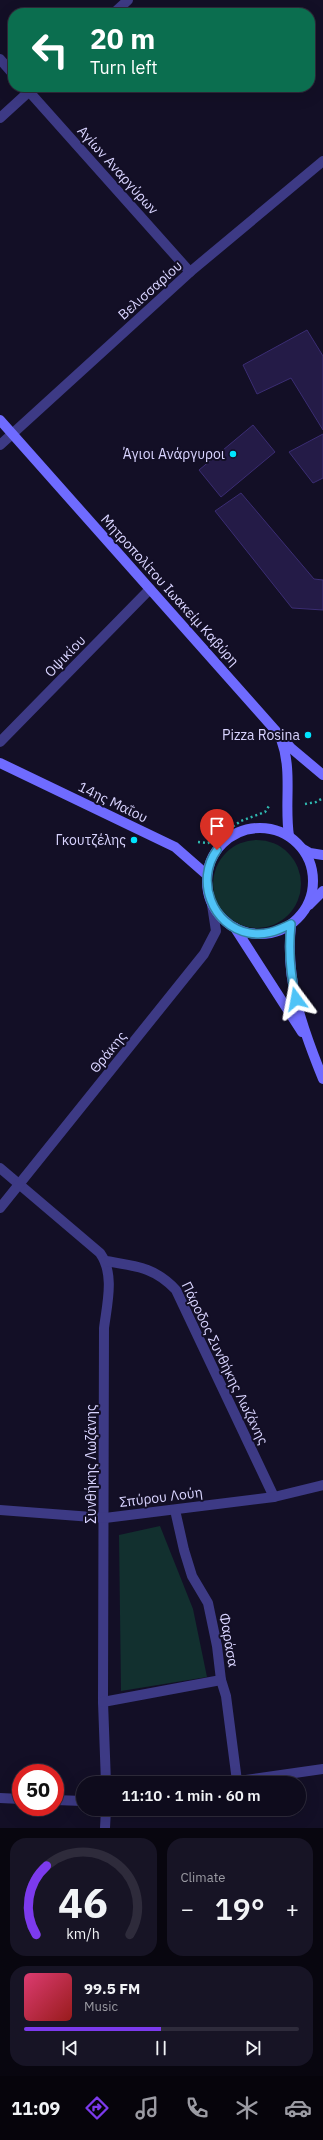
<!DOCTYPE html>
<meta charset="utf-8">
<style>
:root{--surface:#0e0b1c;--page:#171425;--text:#f1f3f6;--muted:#9b9ba3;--line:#2e2b3b;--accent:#7c3aed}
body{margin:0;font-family:"IBM Plex Sans",sans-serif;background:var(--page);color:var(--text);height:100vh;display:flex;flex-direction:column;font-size:15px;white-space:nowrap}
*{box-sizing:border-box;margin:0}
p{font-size:13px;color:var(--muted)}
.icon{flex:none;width:22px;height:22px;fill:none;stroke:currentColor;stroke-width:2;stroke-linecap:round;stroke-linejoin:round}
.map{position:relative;height:1828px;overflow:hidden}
.sheet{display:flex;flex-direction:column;gap:10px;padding:10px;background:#08060f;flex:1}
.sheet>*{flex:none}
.guide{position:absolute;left:8px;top:8px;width:307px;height:84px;border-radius:16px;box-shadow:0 4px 16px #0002,0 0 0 1px var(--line);background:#0b6e4f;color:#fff;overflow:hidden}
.speed{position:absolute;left:12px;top:1764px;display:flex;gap:8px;font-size:20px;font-weight:700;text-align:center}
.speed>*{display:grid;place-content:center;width:52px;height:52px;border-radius:50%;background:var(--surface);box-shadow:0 4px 16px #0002,0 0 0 1px var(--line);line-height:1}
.speed .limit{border:6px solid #d22;background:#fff;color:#111}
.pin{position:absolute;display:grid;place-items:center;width:34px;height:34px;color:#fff;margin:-41px -17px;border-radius:50% 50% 50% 0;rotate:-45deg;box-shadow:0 0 4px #0007}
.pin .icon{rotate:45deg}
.me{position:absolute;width:44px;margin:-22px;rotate:347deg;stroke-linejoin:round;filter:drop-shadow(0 0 3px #0008)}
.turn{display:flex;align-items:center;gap:14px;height:84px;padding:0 16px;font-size:18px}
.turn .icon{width:52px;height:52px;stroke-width:2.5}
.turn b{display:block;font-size:28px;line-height:34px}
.big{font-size:30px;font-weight:600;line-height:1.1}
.sheet .widget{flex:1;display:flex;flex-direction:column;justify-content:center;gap:6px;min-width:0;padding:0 14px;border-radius:16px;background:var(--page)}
.sheet .dial{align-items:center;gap:0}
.dial svg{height:104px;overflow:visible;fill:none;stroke:var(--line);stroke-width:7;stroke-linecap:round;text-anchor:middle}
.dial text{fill:var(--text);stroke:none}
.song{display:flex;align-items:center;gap:12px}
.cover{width:48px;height:48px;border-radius:6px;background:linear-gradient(135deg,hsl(340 70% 55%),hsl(0 70% 35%))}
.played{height:4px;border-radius:2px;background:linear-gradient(90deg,var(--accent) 50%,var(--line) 50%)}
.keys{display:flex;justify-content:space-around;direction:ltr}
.heat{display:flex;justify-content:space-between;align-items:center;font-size:22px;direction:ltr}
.sheet .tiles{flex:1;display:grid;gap:10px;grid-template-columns:1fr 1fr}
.widget:last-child{grid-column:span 2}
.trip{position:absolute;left:76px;top:1776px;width:230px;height:40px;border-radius:20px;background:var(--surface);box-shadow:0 4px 16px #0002,0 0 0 1px var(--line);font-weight:600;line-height:40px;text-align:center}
.tab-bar{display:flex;height:64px;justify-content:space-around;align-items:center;background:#06040b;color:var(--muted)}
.tab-bar .icon{width:28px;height:28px}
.tab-bar .current{color:var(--accent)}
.tab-bar b{font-size:18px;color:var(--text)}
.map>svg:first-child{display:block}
.green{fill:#12302f}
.building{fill:#241b47;stroke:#3b2d73}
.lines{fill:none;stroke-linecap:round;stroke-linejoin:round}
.path{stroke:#2fb8b0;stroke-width:2.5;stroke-dasharray:2 3;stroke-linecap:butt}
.minor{stroke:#3d3a85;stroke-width:10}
.tertiary{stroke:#3d3a85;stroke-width:10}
.secondary{stroke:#6f6bff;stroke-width:10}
.route-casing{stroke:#337fa1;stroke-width:10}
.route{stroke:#4fc3f7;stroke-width:7}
.poi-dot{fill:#00e5ff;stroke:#130f26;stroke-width:1.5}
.labels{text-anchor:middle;stroke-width:4;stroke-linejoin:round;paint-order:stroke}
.street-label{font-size:14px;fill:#d9d4ff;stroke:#130f26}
.poi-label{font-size:14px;fill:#d9d4ff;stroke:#130f26;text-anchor:end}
</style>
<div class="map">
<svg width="323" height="1828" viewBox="0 0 323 1828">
<rect width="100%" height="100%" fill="#130f26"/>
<g class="green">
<circle cx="257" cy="884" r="44"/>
<polygon points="160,1526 193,1609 207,1677 121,1691 119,1535"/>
</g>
<g class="building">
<polygon points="307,330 323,356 323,430 291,378 257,394 243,365"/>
<polygon points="253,425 275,452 221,497 199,470"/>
<polygon points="323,434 323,478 313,483 289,452"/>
<polygon points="241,493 314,579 323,580 323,610 292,608 215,511"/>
</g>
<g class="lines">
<g class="path">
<polyline points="305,804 316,802 323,798"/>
<polyline points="198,842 208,843 241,821 265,812 269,806"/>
</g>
<g class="minor">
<polyline points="0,59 13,74"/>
<polyline points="25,87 190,272"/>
<polyline points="0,445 190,272 323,161"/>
<polyline points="0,742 150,589"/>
<path d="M0,1168L100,1253C115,1274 107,1304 104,1328L103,1702L106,1783"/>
<path d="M106,1261C135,1266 155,1267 176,1290L274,1497"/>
<polyline points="0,1510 105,1518 274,1497 323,1485"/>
<polyline points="175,1510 184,1550 192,1576 208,1603 217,1646 221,1680 226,1696 237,1781"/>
<polyline points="103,1702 221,1680"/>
<polyline points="225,1783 323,1769"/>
<polyline points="0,1798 21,1799"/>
<polyline points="55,1800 83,1801"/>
<polyline points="105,1828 106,1809"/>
</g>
<g class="tertiary">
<polyline points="114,13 128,0"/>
<polyline points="0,118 34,87"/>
<polyline points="0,1208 204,954 216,931 212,905"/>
</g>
<g class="secondary">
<polyline points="0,420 291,748 323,775"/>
<path d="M281,739C293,771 284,804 289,836"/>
<polyline points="0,763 175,847 207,875"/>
<circle cx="260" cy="881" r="53"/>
<polyline points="303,849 310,853 323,855"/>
<polyline points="309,905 323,891"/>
<path d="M291,925C285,981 302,1027 323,1079"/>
<polyline points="235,928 302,1032"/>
</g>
</g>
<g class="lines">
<defs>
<path id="route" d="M217,850C195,880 212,926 249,933C264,936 277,931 291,924C288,951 290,973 296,999"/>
</defs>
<use href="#route" class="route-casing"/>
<use href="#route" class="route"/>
</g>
<g class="poi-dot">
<circle cx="233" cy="454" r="4"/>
<circle cx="308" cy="735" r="4"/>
<circle cx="134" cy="840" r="4"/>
</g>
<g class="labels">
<g class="street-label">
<text transform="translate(118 170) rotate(48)" y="5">Αγίων Αναργύρων</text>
<text transform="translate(150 290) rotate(-42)" y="5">Βελισσαρίου</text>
<text transform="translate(170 590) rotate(48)" y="5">Μητροπολίτου Ιωακείμ Καβύρη</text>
<text transform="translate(65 656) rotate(-46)" y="5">Οψικίου</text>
<text transform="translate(113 802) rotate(26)" y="5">14ης Μαΐου</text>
<text transform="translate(108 1052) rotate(-51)" y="5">Θράκης</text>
<text transform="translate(225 1363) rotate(64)" y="5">Πάροδος Συνθήκης Λωζάνης</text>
<text transform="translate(91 1464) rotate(-90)" y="5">Συνθήκης Λωζάνης</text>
<text transform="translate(161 1497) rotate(-7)" y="5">Σπύρου Λούη</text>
<text transform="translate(229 1640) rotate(80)" y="5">Φαράσα</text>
</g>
<g class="poi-label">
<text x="225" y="459">Άγιοι Ανάργυροι</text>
<text x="300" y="740">Pizza Rosina</text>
<text x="126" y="845">Γκουτζέλης</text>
</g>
</g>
</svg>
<div class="speed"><div class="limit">50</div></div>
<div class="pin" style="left:217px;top:850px;background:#d93025"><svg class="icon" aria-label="arrive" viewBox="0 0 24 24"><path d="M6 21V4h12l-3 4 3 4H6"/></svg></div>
<svg class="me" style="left:296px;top:999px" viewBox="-20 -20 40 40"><path d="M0-17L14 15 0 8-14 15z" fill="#4fc3f7" stroke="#fff" stroke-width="4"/></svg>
<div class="trip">11:10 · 1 min · 60 m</div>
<div class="guide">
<div class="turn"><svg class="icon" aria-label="left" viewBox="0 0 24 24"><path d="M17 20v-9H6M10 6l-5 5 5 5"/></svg><div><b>20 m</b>Turn left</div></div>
</div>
</div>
<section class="sheet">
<div class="tiles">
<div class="widget dial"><svg viewBox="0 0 100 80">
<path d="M14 69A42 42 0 1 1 86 69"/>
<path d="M14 69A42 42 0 0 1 22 16" stroke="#7c3aed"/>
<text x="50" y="56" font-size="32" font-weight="700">46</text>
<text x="50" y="72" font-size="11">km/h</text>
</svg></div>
<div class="widget"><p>Climate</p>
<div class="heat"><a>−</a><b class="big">19°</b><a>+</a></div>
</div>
<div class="widget">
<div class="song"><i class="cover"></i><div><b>99.5 FM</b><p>Music</p></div></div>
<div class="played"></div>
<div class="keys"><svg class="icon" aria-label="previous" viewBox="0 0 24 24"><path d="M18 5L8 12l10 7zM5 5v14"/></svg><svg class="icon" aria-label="pause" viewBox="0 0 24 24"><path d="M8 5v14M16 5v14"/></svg><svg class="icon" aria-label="next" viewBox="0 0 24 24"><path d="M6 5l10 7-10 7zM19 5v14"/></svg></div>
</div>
</div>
</section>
<nav class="tab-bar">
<b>11:09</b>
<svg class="icon current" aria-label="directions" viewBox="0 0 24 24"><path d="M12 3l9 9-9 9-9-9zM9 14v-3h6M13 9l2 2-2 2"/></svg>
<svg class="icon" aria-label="music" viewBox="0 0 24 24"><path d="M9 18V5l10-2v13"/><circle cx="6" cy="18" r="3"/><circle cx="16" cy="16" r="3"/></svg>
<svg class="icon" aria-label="phone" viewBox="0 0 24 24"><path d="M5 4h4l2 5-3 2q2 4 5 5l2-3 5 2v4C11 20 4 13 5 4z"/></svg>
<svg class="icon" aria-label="climate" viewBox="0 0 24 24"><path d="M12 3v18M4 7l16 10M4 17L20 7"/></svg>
<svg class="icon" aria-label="car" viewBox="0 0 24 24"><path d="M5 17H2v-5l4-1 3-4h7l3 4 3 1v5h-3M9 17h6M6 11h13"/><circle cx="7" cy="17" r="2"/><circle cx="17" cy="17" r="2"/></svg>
</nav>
